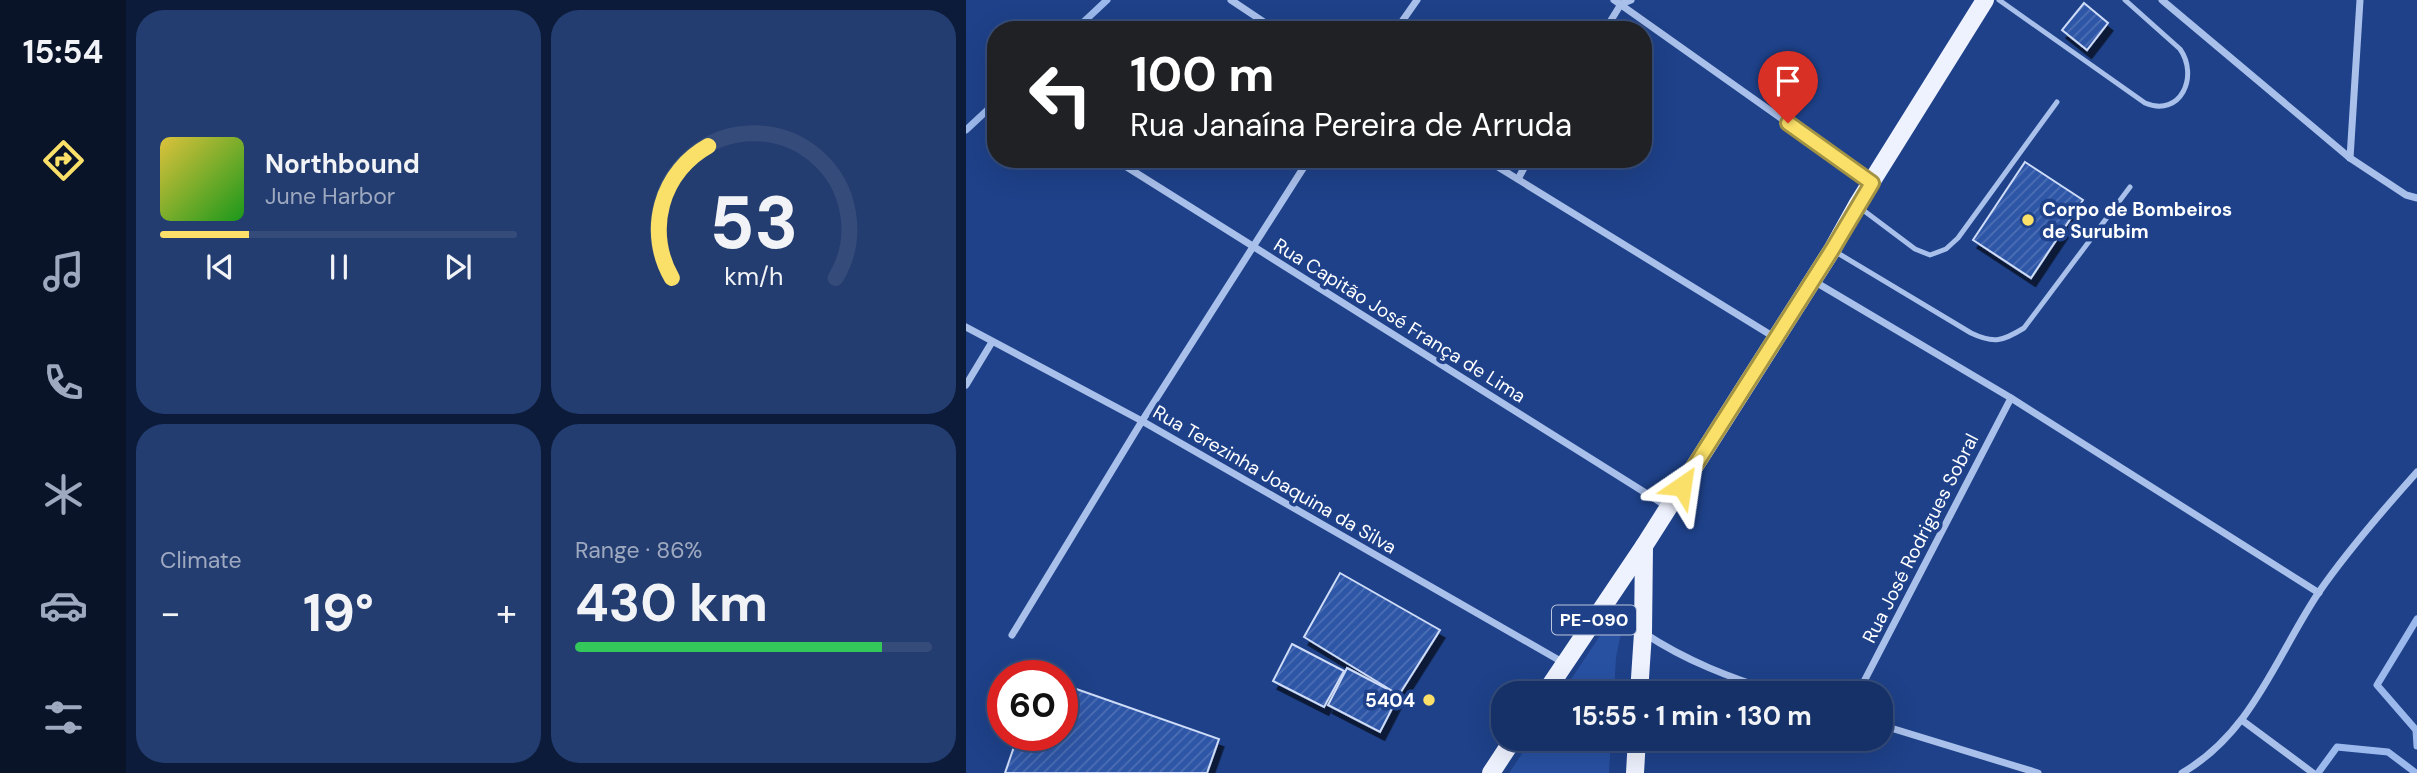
<!DOCTYPE html>
<meta charset="utf-8">
<style>
:root{--surface:#163167;--page:#233d70;--text:#f1f3f6;--muted:#9ea9c0;--line:#354c7b;--accent:#fae068}
body{margin:0;font-family:"DM Sans",sans-serif;background:var(--page);color:var(--text);height:100vh;display:flex;flex-direction:column;font-size:26px;white-space:nowrap}
*{box-sizing:border-box;margin:0}
p{font-size:23px;color:var(--muted)}
.icon{flex:none;width:38px;height:38px;fill:none;stroke:currentColor;stroke-width:2;stroke-linecap:round;stroke-linejoin:round}
.map{position:relative;flex:1;overflow:hidden}
.side{display:flex;flex-direction:column;gap:10px;padding:10px;background:#0c1b39;width:840px}
.side>*{flex:none}
.banner{position:absolute;left:21px;top:21px;width:665px;height:147px;border-radius:28px;box-shadow:0 7px 28px #0002,0 0 0 2px var(--line);background:#202124;color:#fff;overflow:hidden}
.speed{position:absolute;left:21px;top:660px;display:flex;gap:14px;font-size:35px;font-weight:700;text-align:center}
.speed>*{display:grid;place-content:center;width:91px;height:91px;border-radius:50%;background:var(--surface);box-shadow:0 7px 28px #0002,0 0 0 2px var(--line);line-height:1}
.speed .limit{border:10px solid #d22;background:#fff;color:#111}
.pin{position:absolute;display:grid;place-items:center;width:60px;height:60px;color:#fff;margin:-72px -30px;border-radius:50% 50% 50% 0;rotate:-45deg;box-shadow:0 0 7px #0007}
.pin .icon{rotate:45deg}
.me{position:absolute;width:77px;margin:-38px;rotate:32deg;stroke-linejoin:round;filter:drop-shadow(0 0 5px #0008)}
.turn{display:flex;align-items:center;gap:24px;height:147px;padding:0 28px;font-size:32px}
.turn .icon{width:91px;height:91px;stroke-width:2.5}
.turn b{display:block;font-size:49px;line-height:60px}
.big{font-size:52px;font-weight:700;line-height:1.1}
.side .card{flex:1;display:flex;flex-direction:column;justify-content:center;gap:10px;min-width:0;padding:0 24px;border-radius:28px;background:var(--page)}
.side .dial{align-items:center;gap:0}
.dial svg{height:182px;overflow:visible;fill:none;stroke:var(--line);stroke-width:7;stroke-linecap:round;text-anchor:middle}
.dial text{fill:var(--text);stroke:none}
.song{display:flex;align-items:center;gap:21px}
.cover{width:84px;height:84px;border-radius:10px;background:linear-gradient(135deg,hsl(50 70% 55%),hsl(120 70% 35%))}
.played{height:7px;border-radius:4px;background:linear-gradient(90deg,var(--accent) 25%,var(--line) 25%)}
.keys{display:flex;justify-content:space-around;direction:ltr}
.heat{display:flex;justify-content:space-between;align-items:center;font-size:38px;direction:ltr}
.charge{height:10px;border-radius:5px;background:linear-gradient(90deg,#34c759 86%,var(--line) 0)}
.side .tiles{flex:1;display:grid;gap:10px;grid-template-columns:repeat(2,1fr)}
.trip{position:absolute;left:525px;top:681px;width:402px;height:70px;border-radius:28px;background:var(--surface);box-shadow:0 7px 28px #0002,0 0 0 2px var(--line);font-weight:700;line-height:70px;text-align:center}
main{display:flex;flex:1;min-height:0}
.tab-bar{display:flex;flex-direction:column;width:126px;justify-content:space-around;align-items:center;background:#091429;color:var(--muted)}
.tab-bar .icon{width:49px;height:49px}
.tab-bar .current{color:var(--accent)}
.tab-bar b{font-size:32px;color:var(--text)}
.map>svg:first-child{display:block}
.green{fill:#2851a2}
.lines{fill:none;stroke-linecap:round;stroke-linejoin:round}
.stream{stroke:#9cb9ed;stroke-width:7}
.building{fill:url(#building-hatch);stroke:#cedcf8;stroke-width:2;filter:url(#shadow)}
.lane{stroke:#a9c0eb;stroke-width:5}
.street{stroke:#a9c0eb;stroke-width:7}
.primary{stroke:#eef2fe;stroke-width:18}
.route-casing{stroke:#a29244;stroke-width:18}
.route{stroke:#fae068;stroke-width:12}
.poi-dot{fill:#fae068;stroke:#1e4189;stroke-width:2.5}
.labels{text-anchor:middle;stroke-width:7;stroke-linejoin:round;paint-order:stroke}
.shield{fill:#1e4189;stroke:#bcc6dc;stroke-width:2}
.shield-label{font-size:18px;font-weight:bold;fill:#fff}
.poi-label{font-size:19px;font-weight:bold;fill:#fff;stroke:#1e4189;text-anchor:start}
.street-label{font-size:19px;fill:#fff;stroke:#1e4189}
</style>
<main>
<nav class="tab-bar">
<b>15:54</b>
<svg class="icon current" aria-label="directions" viewBox="0 0 24 24"><path d="M12 3l9 9-9 9-9-9zM9 14v-3h6M13 9l2 2-2 2"/></svg>
<svg class="icon" aria-label="music" viewBox="0 0 24 24"><path d="M9 18V5l10-2v13"/><circle cx="6" cy="18" r="3"/><circle cx="16" cy="16" r="3"/></svg>
<svg class="icon" aria-label="phone" viewBox="0 0 24 24"><path d="M5 4h4l2 5-3 2q2 4 5 5l2-3 5 2v4C11 20 4 13 5 4z"/></svg>
<svg class="icon" aria-label="climate" viewBox="0 0 24 24"><path d="M12 3v18M4 7l16 10M4 17L20 7"/></svg>
<svg class="icon" aria-label="car" viewBox="0 0 24 24"><path d="M5 17H2v-5l4-1 3-4h7l3 4 3 1v5h-3M9 17h6M6 11h13"/><circle cx="7" cy="17" r="2"/><circle cx="17" cy="17" r="2"/></svg>
<svg class="icon" aria-label="filters" viewBox="0 0 24 24"><path d="M4 7h16M4 17h16"/><circle cx="9" cy="7" r="2"/><circle cx="15" cy="17" r="2"/></svg>
</nav>
<section class="side">
<div class="tiles">
<div class="card">
<div class="song"><i class="cover"></i><div><b>Northbound</b><p>June Harbor</p></div></div>
<div class="played"></div>
<div class="keys"><svg class="icon" aria-label="previous" viewBox="0 0 24 24"><path d="M18 5L8 12l10 7zM5 5v14"/></svg><svg class="icon" aria-label="pause" viewBox="0 0 24 24"><path d="M8 5v14M16 5v14"/></svg><svg class="icon" aria-label="next" viewBox="0 0 24 24"><path d="M6 5l10 7-10 7zM19 5v14"/></svg></div>
</div>
<div class="card dial"><svg viewBox="0 0 100 80">
<path d="M14 69A42 42 0 1 1 86 69"/>
<path d="M14 69A42 42 0 0 1 30 11" stroke="#fae068"/>
<text x="50" y="56" font-size="32" font-weight="700">53</text>
<text x="50" y="72" font-size="11">km/h</text>
</svg></div>
<div class="card"><p>Climate</p>
<div class="heat"><a>−</a><b class="big">19°</b><a>+</a></div>
</div>
<div class="card"><p>Range · 86%</p><b class="big">430 km</b><div class="charge"></div></div>
</div>
</section>
<div class="map">
<svg width="1451" height="773" viewBox="0 0 1451 773">
<defs>
<pattern id="building-hatch" width="6" height="6" patternUnits="userSpaceOnUse" patternTransform="scale(1.75)"><rect width="6" height="6" fill="#2e56a7"/><path d="M-1 1l2-2M0 6l6-6M5 7l2-2" fill="none" stroke="#4d6fb4"/></pattern>
<filter id="shadow"><feDropShadow dx="4.5" dy="8" stdDeviation="0" flood-color="#0009"/></filter>
</defs>
<rect width="100%" height="100%" fill="#1e4189"/>
<g class="green">
<polygon points="651,610 659,614 650,657 648,693 596,693"/>
<polygon points="566,739 645,739 643,773 543,773"/>
</g>
<g class="lines">
<g class="stream">
<polyline points="109,30 141,0"/>
<polyline points="0,130 30,102"/>
<polyline points="1451,619 1411,685 1450,730 1451,746"/>
<polyline points="1352,773 1371,747 1422,752 1450,773"/>
</g>
</g>
<g class="building">
<polygon points="1118,3 1142,23 1121,50 1096,30"/>
<polygon points="1059,162 1117,200 1065,278 1007,240"/>
<polygon points="374,573 474,630 433,695 338,637"/>
<polygon points="326,644 378,671 358,707 307,681"/>
<polygon points="381,668 433,695 414,732 362,705"/>
<polygon points="96,684 253,739 241,773 39,773 52,735 96,735"/>
</g>
<g class="lines">
<g class="lane">
<path d="M1033,0L1179,103C1215,118 1233,76 1214,49L1159,0"/>
<polyline points="893,207 949,249 964,255 980,249 992,238 1091,102"/>
<path d="M870,252L1005,333C1028,344 1037,341 1058,328L1164,187"/>
</g>
<g class="street">
<polyline points="265,0 310,30"/>
<polyline points="648,0 905,182"/>
<polyline points="1196,0 1384,158 1440,195 1451,198"/>
<polyline points="430,30 451,0"/>
<polyline points="639,30 655,4 665,0"/>
<polyline points="1384,158 1394,0"/>
<polyline points="148,159 702,507"/>
<polyline points="519,159 808,337"/>
<polyline points="552,179 563,159"/>
<polyline points="846,280 1045,398 1353,593"/>
<polyline points="0,327 176,421 598,663"/>
<polyline points="0,385 26,342"/>
<path d="M678,633C720,661 765,678 813,693"/>
<polyline points="46,635 176,421 343,159"/>
<polyline points="892,693 1045,398"/>
<polyline points="1277,721 1347,773"/>
<polyline points="915,725 1072,773"/>
<path d="M1216,773C1287,732 1310,656 1353,592C1382,550 1417,510 1451,472"/>
</g>
<g class="primary">
<polyline points="579,693 678,546 866,250 891,205 1019,0"/>
<polyline points="673,693 677,633 678,546"/>
<polyline points="525,773 548,738"/>
<polyline points="669,773 671,738"/>
</g>
</g>
<g class="lines">
<defs>
<polyline id="route" points="716,486 866,250 906,183 822,123"/>
</defs>
<use href="#route" class="route-casing"/>
<use href="#route" class="route"/>
</g>
<g class="poi-dot">
<circle cx="1062" cy="220" r="7"/>
<circle cx="463" cy="700" r="7"/>
</g>
<g class="labels">
<rect class="shield" x="586" y="605.5" width="84" height="29" rx="5"/>
<g class="shield-label">
<text x="628" y="626">PE-090</text>
</g>
<g class="poi-label">
<text x="1076" y="216">Corpo de Bombeiros<tspan x="1076" dy="22">de Surubim</tspan></text>
<text x="449" y="707" text-anchor="end">5404</text>
</g>
<g class="street-label">
<text transform="translate(434 320) rotate(32)" y="7">Rua Capitão José França de Lima</text>
<text transform="translate(309 479) rotate(30)" y="7">Rua Terezinha Joaquina da Silva</text>
<text transform="translate(954 538) rotate(-63)" y="7">Rua José Rodrigues Sobral</text>
</g>
</g>
</svg>
<div class="speed"><div class="limit">60</div></div>
<div class="pin" style="left:822px;top:123px;background:#d93025"><svg class="icon" aria-label="arrive" viewBox="0 0 24 24"><path d="M6 21V4h12l-3 4 3 4H6"/></svg></div>
<svg class="me" style="left:716px;top:486px" viewBox="-20 -20 40 40"><path d="M0-17L14 15 0 8-14 15z" fill="#fae068" stroke="#fff" stroke-width="4"/></svg>
<div class="trip">15:55 · 1 min · 130 m</div>
<div class="banner">
<div class="turn"><svg class="icon" aria-label="left" viewBox="0 0 24 24"><path d="M17 20v-9H6M10 6l-5 5 5 5"/></svg><div><b>100 m</b>Rua Janaína Pereira de Arruda</div></div>
</div>
</div>
</main>
